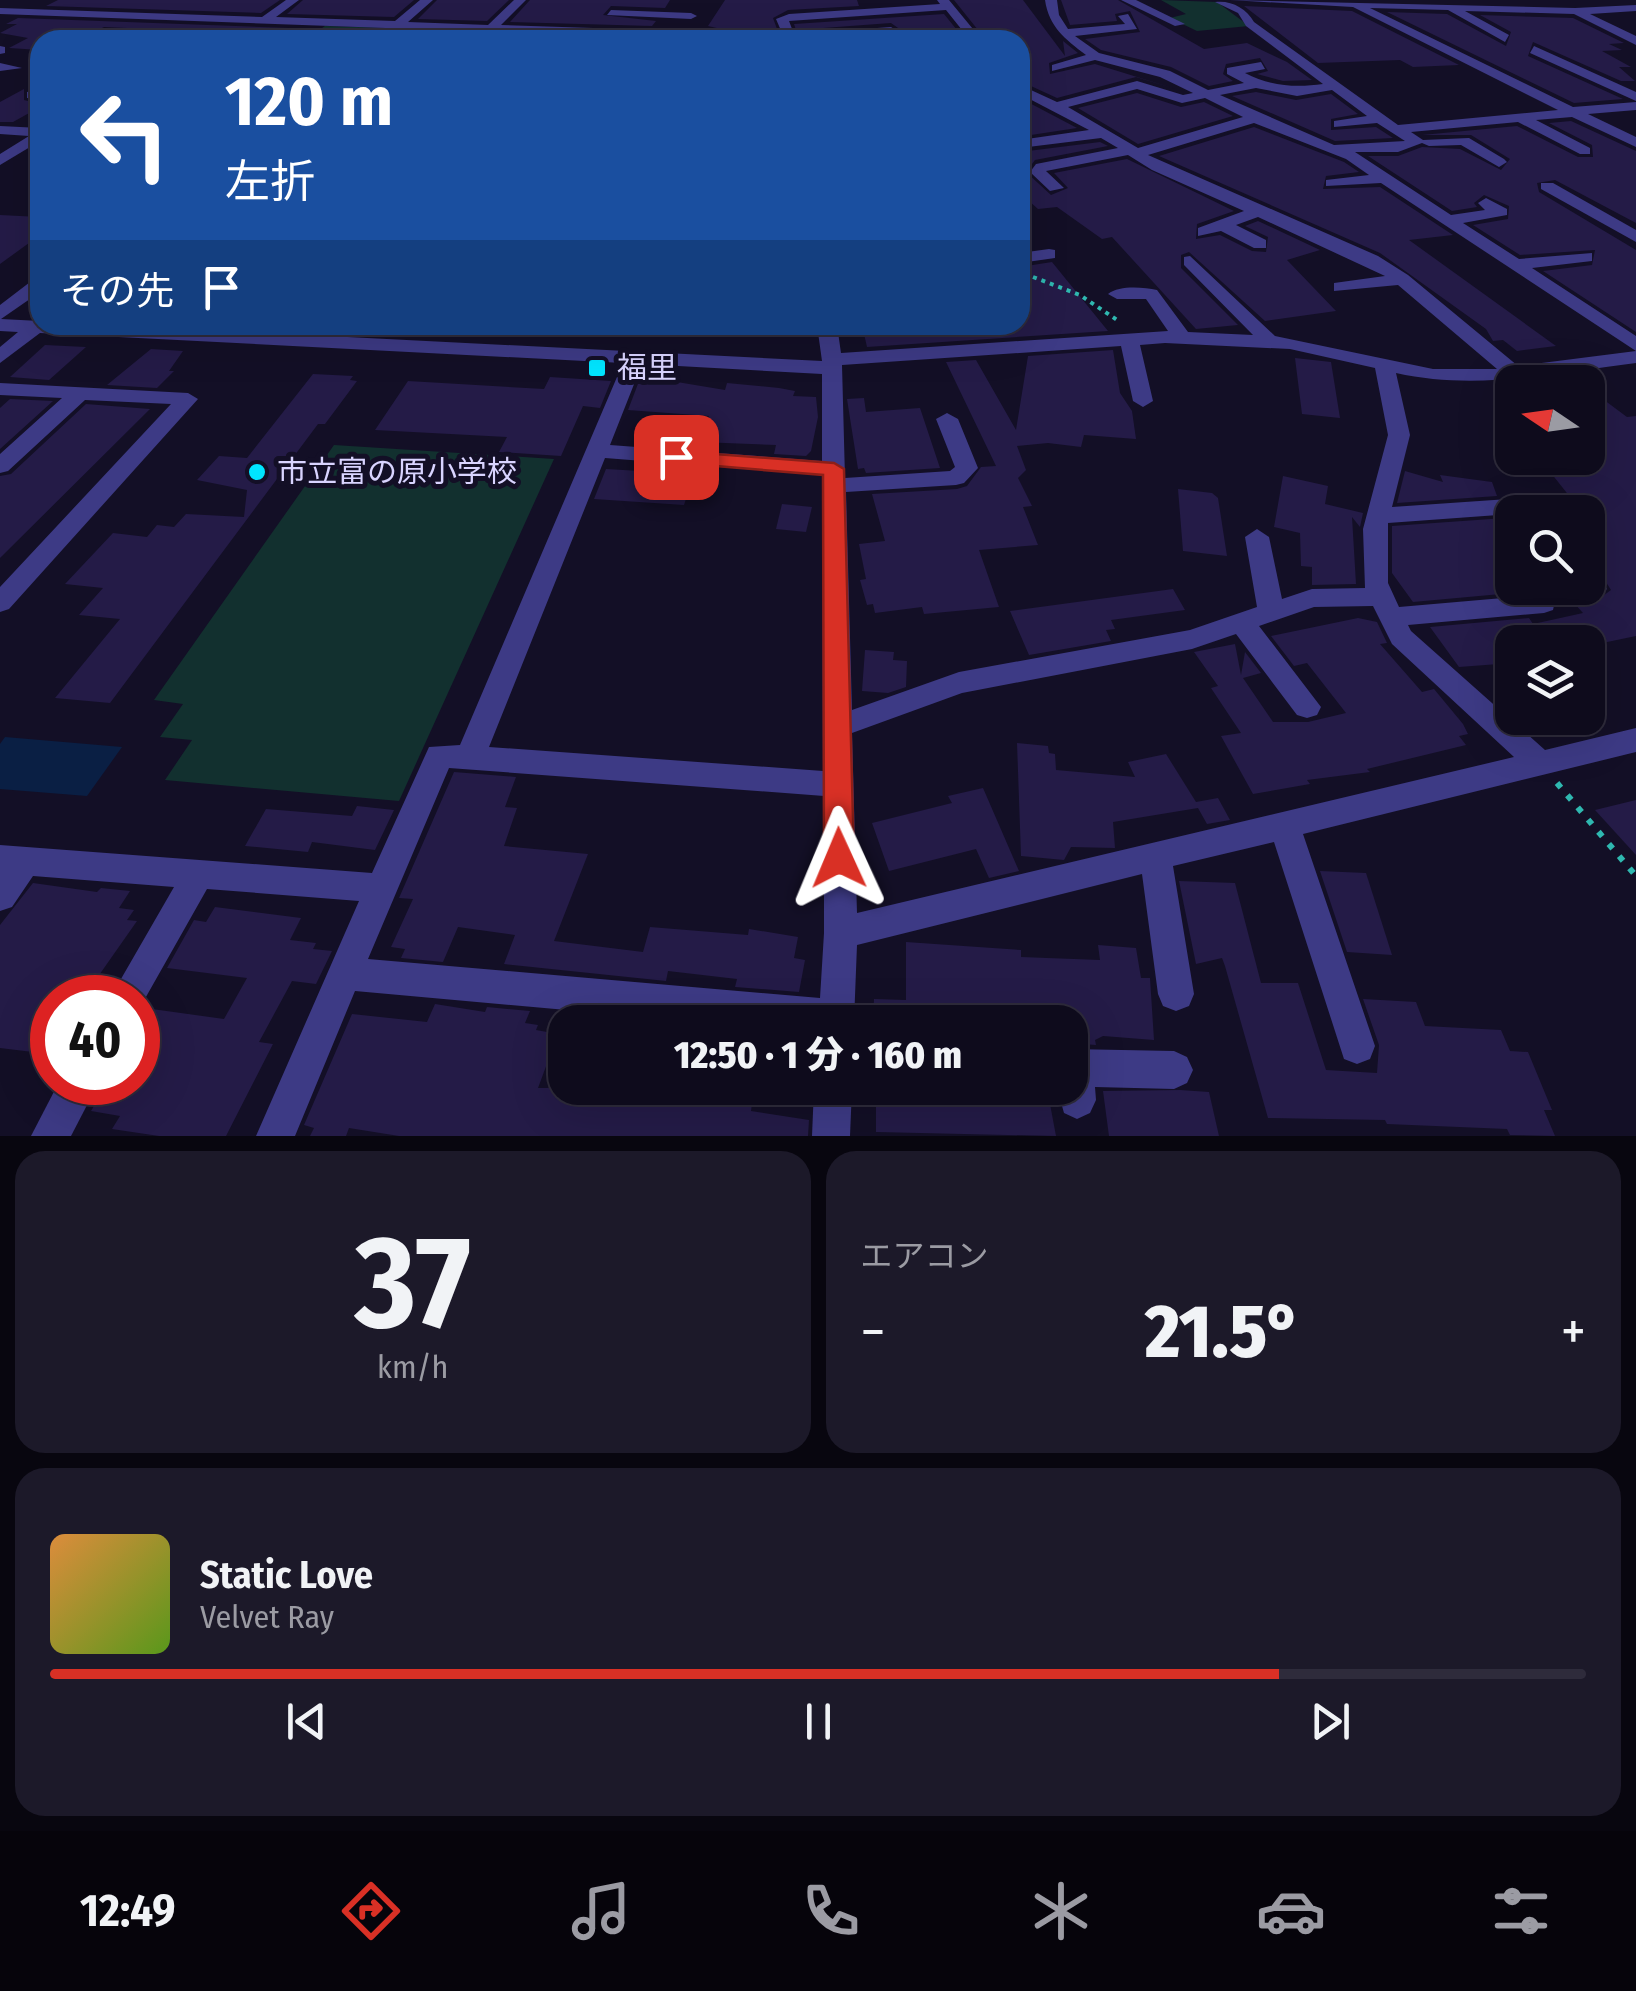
<!DOCTYPE html>
<html lang="ja">
<meta charset="utf-8">
<style>
:root{--surface:#0e0b1c;--page:#1c1929;--text:#f1f3f6;--muted:#9b9ba3;--line:#2e2b3b;--accent:#d93025}
body{margin:0;font-family:"Fira Sans Condensed","Noto Sans JP",sans-serif;background:var(--page);color:var(--text);height:100vh;display:flex;flex-direction:column;font-size:38px;white-space:nowrap}
*{box-sizing:border-box;margin:0}
p{font-size:32px;color:var(--muted)}
.icon{flex:none;width:55px;height:55px;fill:none;stroke:currentColor;stroke-width:2;stroke-linecap:round;stroke-linejoin:round}
.map{position:relative;height:1136px;overflow:hidden}
.details{display:flex;flex-direction:column;gap:15px;padding:15px;background:#08060f;flex:1}
.details>*{flex:none}
.banner{position:absolute;left:30px;top:30px;width:1000px;height:305px;border-radius:30px;box-shadow:0 10px 40px #0002,0 0 0 2px var(--line);background:#1a4fa0;color:#fff;overflow:hidden}
.needle{width:65px;rotate:283deg}
.tools{position:absolute;left:1495px;top:365px;display:grid;gap:20px}
.tools a{display:grid;place-items:center;width:110px;height:110px;border-radius:20px;background:var(--surface);box-shadow:0 10px 40px #0002,0 0 0 2px var(--line);font-size:50px}
.speed{position:absolute;left:30px;top:975px;display:flex;gap:20px;font-size:50px;font-weight:700;text-align:center}
.speed>*{display:grid;place-content:center;width:130px;height:130px;border-radius:50%;background:var(--surface);box-shadow:0 10px 40px #0002,0 0 0 2px var(--line);line-height:1}
.speed .limit{border:15px solid #d22;background:#fff;color:#111}
.pin{position:absolute;display:grid;place-items:center;width:85px;height:85px;color:#fff;margin:-42px;border-radius:20px;box-shadow:0 5px 15px #0006}
.me{position:absolute;width:110px;margin:-55px;rotate:359deg;stroke-linejoin:round;filter:drop-shadow(0 0 8px #0008)}
.turn{display:flex;align-items:center;gap:35px;height:210px;padding:0 30px;font-size:45px}
.turn .icon{width:130px;height:130px;stroke-width:2.5}
.turn b{display:block;font-size:70px;line-height:85px}
.then{display:flex;align-items:center;height:95px;padding:0 30px;background:#0003;gap:20px;font-size:38px}
.big{font-size:75px;font-weight:800;line-height:1.1}
.details .tile{flex:1;display:flex;flex-direction:column;justify-content:center;gap:15px;min-width:0;padding:0 35px;border-radius:30px;background:var(--page)}
.details .dial{align-items:center;gap:0}
.dial b{font-size:130px;line-height:1}
.song{display:flex;align-items:center;gap:30px}
.cover{width:120px;height:120px;border-radius:15px;background:linear-gradient(135deg,hsl(30 70% 55%),hsl(90 70% 35%))}
.played{height:10px;border-radius:5px;background:linear-gradient(90deg,var(--accent) 80%,var(--line) 80%)}
.keys{display:flex;justify-content:space-around;direction:ltr}
.heat{display:flex;justify-content:space-between;align-items:center;font-size:55px;direction:ltr}
.details .tiles{flex:1;display:grid;gap:15px;grid-template-columns:1fr 1fr}
.tile:last-child{grid-column:span 2}
.trip{position:absolute;left:548px;top:1005px;width:540px;height:100px;border-radius:30px;background:var(--surface);box-shadow:0 10px 40px #0002,0 0 0 2px var(--line);font-weight:800;line-height:100px;text-align:center}
.dock{display:flex;height:160px;justify-content:space-around;align-items:center;background:#06040b;color:var(--muted)}
.dock .icon{width:70px;height:70px}
.dock .current{color:var(--accent)}
.dock b{font-size:45px;color:var(--text)}
.map>svg:first-child{display:block}
.green{fill:#12302f}
.water{fill:#0a1f44}
.building{fill:#241b47}
.lines{fill:none;stroke-linecap:round;stroke-linejoin:round}
.path-far1{stroke:#2fb8b0;stroke-width:4;stroke-dasharray:4 5;stroke-linecap:butt}
.path{stroke:#2fb8b0;stroke-width:6;stroke-dasharray:6 10;stroke-linecap:butt}
.minor{fill:#3d3a85;fill-rule:evenodd}
.route{fill:#d93025;stroke:#8d1f18;stroke-width:2.5}
.poi-dot{fill:#00e5ff;stroke:#130f26;stroke-width:4}
.labels{text-anchor:middle;stroke-width:10;stroke-linejoin:round;paint-order:stroke}
.poi-label{font-size:30px;fill:#d9d4ff;stroke:#130f26;text-anchor:start}
</style>
<div class="map">
<svg width="1636" height="1136" viewBox="0 0 1636 1136">
<rect width="100%" height="100%" fill="#130f26"/>
<g class="green">
<polygon points="1161,0 1217,2 1249,26 1197,31 1170,18 1186,14"/>
<polygon points="325,26 421,29 425,30 413,40 305,40"/>
<polygon points="334,445 554,459 399,801 165,780 192,740 160,737 183,704 154,700"/>
</g>
<polygon class="water" points="5,737 122,747 87,796 0,789 0,744"/>
<g class="building">
<polygon points="58,0 280,0 261,13 46,6"/>
<polygon points="303,0 414,0 394,17 287,14"/>
<polygon points="437,0 509,0 487,21 418,19"/>
<polygon points="530,0 670,0 665,8 611,6 603,15 656,21 652,26 510,22"/>
<polygon points="725,0 857,0 859,6 788,10 773,18 781,40 734,40 724,38 721,29 708,26"/>
<polygon points="954,0 1023,0 1065,56 1063,41 1078,53 1049,63 1050,74 1095,64 1176,89 1136,77 1057,98 1020,81 1020,40 986,40"/>
<polygon points="1061,0 1118,0 1204,49 1247,43 1287,62 1312,80 1283,81 1257,74 1268,71 1260,58 1226,64 1223,74 1233,81 1209,86 1171,67 1101,50 1085,39 1140,32 1130,11 1115,14 1117,21 1070,25"/>
<polygon points="1244,6 1352,11 1459,65 1413,67 1400,60 1318,63"/>
<polygon points="1387,12 1447,14 1506,46 1511,32 1480,15 1573,18 1624,43 1609,44 1622,50 1602,51 1631,67 1619,67 1635,81 1621,81 1533,42 1528,56 1623,99 1574,103"/>
<polygon points="944,14 965,40 832,40 897,35 901,30 891,23 796,30 794,24"/>
<polygon points="18,18 317,29 308,36 104,27 77,40 40,40 40,50 9,48 28,38 0,33 17,24 6,24"/>
<polygon points="435,34 610,40 427,40"/>
<polygon points="24,89 24,100 40,104 40,107 13,122 0,122 0,102"/>
<polygon points="1256,92 1296,100 1331,94 1358,114 1331,119 1331,130 1376,127 1393,138 1335,141 1232,96"/>
<polygon points="1137,93 1181,107 1204,102 1233,116 1138,144 1078,108"/>
<polygon points="1020,98 1077,128 1031,135 1020,126"/>
<polygon points="1571,121 1636,151 1636,223 1555,180 1537,183 1539,192 1636,250 1636,332 1543,271 1592,265 1595,250 1520,255 1473,225 1508,219 1509,206 1484,195 1474,203 1477,207 1452,211 1368,156 1398,156 1422,147 1460,149 1501,170 1510,159 1471,135 1422,135 1517,126 1578,157 1593,157 1592,145 1549,123"/>
<polygon points="1254,127 1344,162 1359,172 1326,176 1323,189 1380,187 1453,235 1409,240 1556,346 1517,351 1503,340 1493,341 1486,329 1380,253 1159,156"/>
<polygon points="1100,142 1108,146 1035,160 1026,172 1051,195 1068,188 1054,173 1127,159 1234,211 1197,224 1196,239 1220,235 1252,251 1266,252 1268,237 1245,226 1258,221 1320,250 1287,260 1336,311 1265,321 1189,252 1181,255 1181,268 1238,325 1196,329 1112,237 1102,239 1057,207 1038,209 1020,193 1020,152"/>
<polygon points="0,215 40,217 40,235 0,264"/>
<polygon points="1052,262 1108,331 867,347 862,325 1020,325 1020,267"/>
<polygon points="45,345 86,347 49,380 10,377"/>
<polygon points="151,349 183,351 169,371 174,371 157,388 107,385"/>
<polygon points="1113,350 1120,393 1132,411 1136,439 1084,435 1081,447 1048,443 1017,446 1026,470 1018,478 1032,506 1023,507 1038,545 979,550 999,607 924,614 922,607 875,613 873,604 867,605 860,580 866,579 859,544 885,541 872,494 957,489 967,486 981,467 996,466 946,362 976,360 1016,430 1028,356"/>
<polygon points="1295,358 1331,362 1340,418 1302,414"/>
<polygon points="313,374 353,376 350,380 357,381 325,424 318,424 110,703 55,698 120,619 79,615 103,588 65,584 113,533 147,537 157,525 174,527 186,514 244,517 247,490 197,480 219,456 247,458"/>
<polygon points="641,376 725,390 727,383 779,388 795,391 793,396 816,397 818,417 811,451 806,456 774,454 776,445 699,442 709,416 628,410"/>
<polygon points="550,377 611,381 600,408 583,406 561,456 499,452 507,437 375,430 408,381 544,389"/>
<polygon points="1588,388 1627,417 1636,416 1636,636 1588,646 1512,642 1512,663 1459,667 1430,627 1529,618 1533,624 1583,613 1574,603 1596,601 1611,590 1604,579 1588,578 1588,538 1601,537 1588,512 1582,512 1539,458 1588,458"/>
<polygon points="864,398 866,412 920,408 940,468 866,473 864,468 858,469 847,399"/>
<polygon points="10,399 53,401 0,449 0,408"/>
<polygon points="86,404 150,409 0,558 0,476 11,474"/>
<polygon points="606,469 657,472 694,474 684,505 594,499"/>
<polygon points="1405,471 1443,482 1440,475 1492,482 1497,496 1397,503"/>
<polygon points="1283,476 1328,486 1325,504 1363,513 1360,527 1352,517 1356,584 1312,585 1312,567 1301,566 1300,533 1274,527"/>
<polygon points="1178,489 1212,493 1218,498 1227,556 1183,551"/>
<polygon points="782,504 812,507 806,532 776,529"/>
<polygon points="1505,518 1511,536 1500,537 1512,551 1512,593 1413,602 1392,573 1392,526"/>
<polygon points="1173,589 1185,610 1111,620 1115,629 1106,630 1111,641 1029,655 1010,611"/>
<polygon points="1358,618 1377,622 1387,643 1380,644 1422,692 1434,689 1463,724 1468,734 1459,736 1466,745 1367,769 1370,772 1307,780 1310,784 1253,794 1221,736 1241,733 1211,688 1218,686 1194,652 1235,644 1241,675 1245,652 1261,673 1243,678 1273,722 1308,722 1346,713 1307,663 1294,666 1271,636"/>
<polygon points="865,650 894,652 893,660 907,661 906,687 888,693 862,691"/>
<polygon points="1017,743 1048,746 1049,753 1055,754 1056,770 1135,777 1128,762 1166,754 1196,802 1218,798 1230,820 1207,824 1198,808 1113,822 1115,848 1071,847 1064,860 1021,856"/>
<polygon points="454,772 516,777 505,807 517,808 504,846 588,854 554,941 643,952 650,927 748,935 749,929 798,937 794,958 805,960 799,992 735,987 737,979 668,971 666,981 504,964 515,935 458,927 443,962 401,958 405,949 391,947 413,899 399,898"/>
<polygon points="983,788 1019,871 989,878 976,849 889,871 872,823 952,803 948,796"/>
<polygon points="1636,800 1636,855 1595,810"/>
<polygon points="357,806 394,810 375,850 312,842 308,852 245,846 266,809 352,816"/>
<polygon points="1320,871 1366,873 1392,955 1347,952"/>
<polygon points="1179,881 1235,883 1261,983 1298,983 1326,1070 1377,1073 1379,1045 1363,999 1416,1002 1425,1026 1501,1030 1510,1051 1528,1052 1552,1110 1544,1110 1555,1136 1510,1135 1507,1129 1387,1124 1385,1120 1268,1118 1225,966 1222,958 1196,964"/>
<polygon points="33,883 97,892 101,888 130,891 119,908 134,910 127,920 137,921 83,998 52,998 52,1048 45,1047 41,1053 0,1048 0,925"/>
<polygon points="215,907 301,918 290,940 316,943 313,949 332,951 316,984 292,981 259,1042 273,1044 226,1136 159,1136 112,1129 120,1116 91,1111 108,1082 138,1082 138,1033 152,1009 224,1019 247,978 167,968 194,920 206,922"/>
<polygon points="906,942 1021,950 1021,957 1100,960 1098,945 1136,948 1141,978 1150,978 1154,1040 1103,1036 1095,1040 1096,1045 1070,1043 1070,1022 873,1022 874,999 906,1000"/>
<polygon points="435,1004 485,1012 487,1007 530,1011 525,1023 538,1025 536,1030 558,1034 538,1088 620,1088 619,1093 674,1100 676,1088 754,1088 751,1111 809,1120 808,1136 399,1136 349,1128 346,1136 310,1136 314,1128 304,1125 352,1014 427,1022"/>
<polygon points="876,1088 1047,1088 1056,1136 876,1132"/>
<polygon points="1180,1090 1209,1092 1219,1136 1109,1136 1103,1091"/>
</g>
<g class="lines">
<polyline class="path-far1" points="1033,277 1080,295 1120,322"/>
<polyline class="path" points="1557,783 1636,876"/>
<g class="minor">
<polygon points="286,0 299,0 276,17 395,21 420,0 433,0 408,22 488,25 514,0 526,0 501,25 686,31 692,35 686,39 0,14 0,8 262,17"/>
<polygon points="937,0 949,0 982,40 970,40 946,10 789,21 794,34 891,27 897,31 785,40 776,19 789,14 940,4"/>
<path d="M1045,0H1057L1059,15L1068,29L1125,24L1118,16L1128,14L1137,29L1075,36L1099,53L1170,71L1208,90L1244,83L1227,74V68L1261,62L1265,69L1245,73C1270,86 1295,88 1323,84L1246,26L1238,13L1215,2C1231,0 1246,8 1254,22L1398,125L1558,110L1353,7L1230,0L1575,8L1636,5V11L1590,14L1636,36V45L1574,14L1465,11L1509,35L1505,42L1448,10L1370,8L1573,107L1636,102V110L1588,114L1636,137V147L1572,117L1536,120L1590,148V154H1580L1518,122L1411,132L1423,140L1469,138L1504,159L1507,162L1499,167L1461,145L1429,146L1422,143L1398,152H1355L1451,215L1485,210L1478,203L1486,198L1507,209V215L1463,223L1519,259L1592,253V261L1532,268L1636,336V351L1381,183L1326,186V180L1369,175L1346,159L1254,123L1148,155L1378,256L1408,275L1518,366L1636,351V363C1555,373 1476,391 1396,373L1410,435L1392,507L1523,498L1535,506L1531,511L1512,514L1388,523V583L1399,607L1526,596L1528,588H1588V581L1603,583L1607,589L1594,598L1555,601L1553,610L1544,613L1408,625L1411,631L1545,750L1636,728V752L1303,834L1375,1046L1370,1059L1357,1064L1344,1059L1274,842L1173,866L1194,994L1189,1006L1176,1011L1163,1006L1158,994L1142,874L857,945L854,1022H700L355,991L295,1136H256L359,901L207,889L138,1011V998H110L174,887L33,876L12,907L0,911V845L372,873L429,747L460,745L623,363L40,333L0,363V347L18,332L0,331V305L34,279L40,278V292L1,319L40,321V325H111L822,361L817,325H837L841,353L1168,331L1146,299H1117L1108,294C1119,285 1143,287 1157,290L1188,332L1253,335L1184,265V257L1190,256L1275,336L1433,369H1497L1398,285L1334,291V283L1385,276L1258,217L1236,225L1266,240V248H1254L1221,231L1198,236V228L1244,211L1152,170L1128,155L1046,171L1064,188L1050,191L1030,172L1036,164L1118,148L1101,138L1020,148V140L1089,130L1020,94V85L1057,102L1137,81L1183,95L1193,93L1160,77L1095,60L1052,71V65L1086,55C1065,39 1049,27 1045,0ZM1256,88L1297,96L1332,90L1367,116L1334,121V127L1377,123L1405,141L1334,145L1220,95ZM1137,89L1182,103L1205,98L1243,117L1138,148L1068,107ZM1165,343L1290,349L1375,368L1388,435L1363,529L1365,588L1312,589L1282,599L1269,537L1257,529L1245,537L1257,607L1190,630L959,672L852,710L846,492L956,485L964,483L978,468L958,419L947,413L936,419L955,467L950,471L845,478L842,365L1121,346L1133,401L1143,407L1153,401L1140,345ZM642,364L822,374V461L610,445ZM605,458L822,475L823,771L489,747ZM1373,606L1392,644L1514,757L857,913L852,733L962,693L1192,649L1236,634L1297,715L1307,718L1317,715L1321,707L1259,626L1314,607ZM449,768L824,796V933L820,998L368,959Z"/>
<polygon points="1121,0 1136,0 1185,24 1175,26"/>
<polygon points="611,10 691,13 697,16 691,19 607,15"/>
<polygon points="0,46 5,47 5,53 0,54"/>
<polygon points="1534,46 1636,92 1636,101 1530,53"/>
<polygon points="0,63 22,68 0,71"/>
<polygon points="32,91 40,92 40,100 27,98 27,92"/>
<polygon points="0,126 40,128 40,141 0,165 0,154 29,136 0,134"/>
<polygon points="1541,183 1553,183 1636,230 1636,242 1541,189"/>
<polygon points="1049,249 1055,250 1055,258 1020,263 1020,253"/>
<polygon points="0,383 188,393 198,399 9,609 0,612 0,587 171,404 85,400 8,471 0,473 0,454 62,398 0,395"/>
<polygon points="1070,1049 1174,1051 1187,1057 1193,1070 1187,1083 1174,1089 1095,1087 1096,1100 1090,1113 1077,1119 1064,1113 1057,1088 1070,1088"/>
<polygon points="59,1082 99,1082 71,1136 31,1136"/>
<polygon points="814,1088 852,1088 850,1136 812,1136"/>
</g>
</g>
<polygon class="route" points="676,451 834,463 844,469 854,858 849,868 839,871 829,868 824,858 823,475 668,462 668,453"/>
<g class="poi-dot">
<rect x="587" y="358" width="20" height="20" rx="5"/>
<circle cx="257" cy="472" r="10"/>
</g>
<g class="labels">
<g class="poi-label">
<text x="617" y="378">福里</text>
<text x="277" y="482">市立富の原小学校</text>
</g>
</g>
</svg>
<div class="tools">
<a><svg class="needle" viewBox="-14 -14 28 28"><path d="M0-13l5 13h-10z" fill="#e53935"/><path d="M0 13l5-13h-10z" fill="#9b9ba3"/></svg></a>
<a><svg class="icon" aria-label="search" viewBox="0 0 24 24"><circle cx="10" cy="10" r="6"/><path d="M15 15l6 6"/></svg></a>
<a><svg class="icon" aria-label="layers" viewBox="0 0 24 24"><path d="M12 4l9 5-9 5-9-5zM3 14l9 5 9-5"/></svg></a>
</div>
<div class="speed"><div class="limit">40</div></div>
<div class="pin" style="left:676px;top:457px;background:#d93025"><svg class="icon" aria-label="arrive" viewBox="0 0 24 24"><path d="M6 21V4h12l-3 4 3 4H6"/></svg></div>
<svg class="me" style="left:839px;top:858px" viewBox="-20 -20 40 40"><path d="M0-17L14 15 0 8-14 15z" fill="#d93025" stroke="#fff" stroke-width="4"/></svg>
<div class="trip">12:50 · 1 分 · 160 m</div>
<div class="banner">
<div class="turn"><svg class="icon" aria-label="left" viewBox="0 0 24 24"><path d="M17 20v-9H6M10 6l-5 5 5 5"/></svg><div><b>120 m</b>左折</div></div>
<div class="then">その先<svg class="icon" aria-label="arrive" viewBox="0 0 24 24"><path d="M6 21V4h12l-3 4 3 4H6"/></svg></div>
</div>
</div>
<section class="details">
<div class="tiles">
<div class="tile dial"><b>37</b><p>km/h</p></div>
<div class="tile"><p>エアコン</p>
<div class="heat"><a>−</a><b class="big">21.5°</b><a>+</a></div>
</div>
<div class="tile">
<div class="song"><i class="cover"></i><div><b>Static Love</b><p>Velvet Ray</p></div></div>
<div class="played"></div>
<div class="keys"><svg class="icon" aria-label="previous" viewBox="0 0 24 24"><path d="M18 5L8 12l10 7zM5 5v14"/></svg><svg class="icon" aria-label="pause" viewBox="0 0 24 24"><path d="M8 5v14M16 5v14"/></svg><svg class="icon" aria-label="next" viewBox="0 0 24 24"><path d="M6 5l10 7-10 7zM19 5v14"/></svg></div>
</div>
</div>
</section>
<nav class="dock">
<b>12:49</b>
<svg class="icon current" aria-label="directions" viewBox="0 0 24 24"><path d="M12 3l9 9-9 9-9-9zM9 14v-3h6M13 9l2 2-2 2"/></svg>
<svg class="icon" aria-label="music" viewBox="0 0 24 24"><path d="M9 18V5l10-2v13"/><circle cx="6" cy="18" r="3"/><circle cx="16" cy="16" r="3"/></svg>
<svg class="icon" aria-label="phone" viewBox="0 0 24 24"><path d="M5 4h4l2 5-3 2q2 4 5 5l2-3 5 2v4C11 20 4 13 5 4z"/></svg>
<svg class="icon" aria-label="climate" viewBox="0 0 24 24"><path d="M12 3v18M4 7l16 10M4 17L20 7"/></svg>
<svg class="icon" aria-label="car" viewBox="0 0 24 24"><path d="M5 17H2v-5l4-1 3-4h7l3 4 3 1v5h-3M9 17h6M6 11h13"/><circle cx="7" cy="17" r="2"/><circle cx="17" cy="17" r="2"/></svg>
<svg class="icon" aria-label="filters" viewBox="0 0 24 24"><path d="M4 7h16M4 17h16"/><circle cx="9" cy="7" r="2"/><circle cx="15" cy="17" r="2"/></svg>
</nav>
